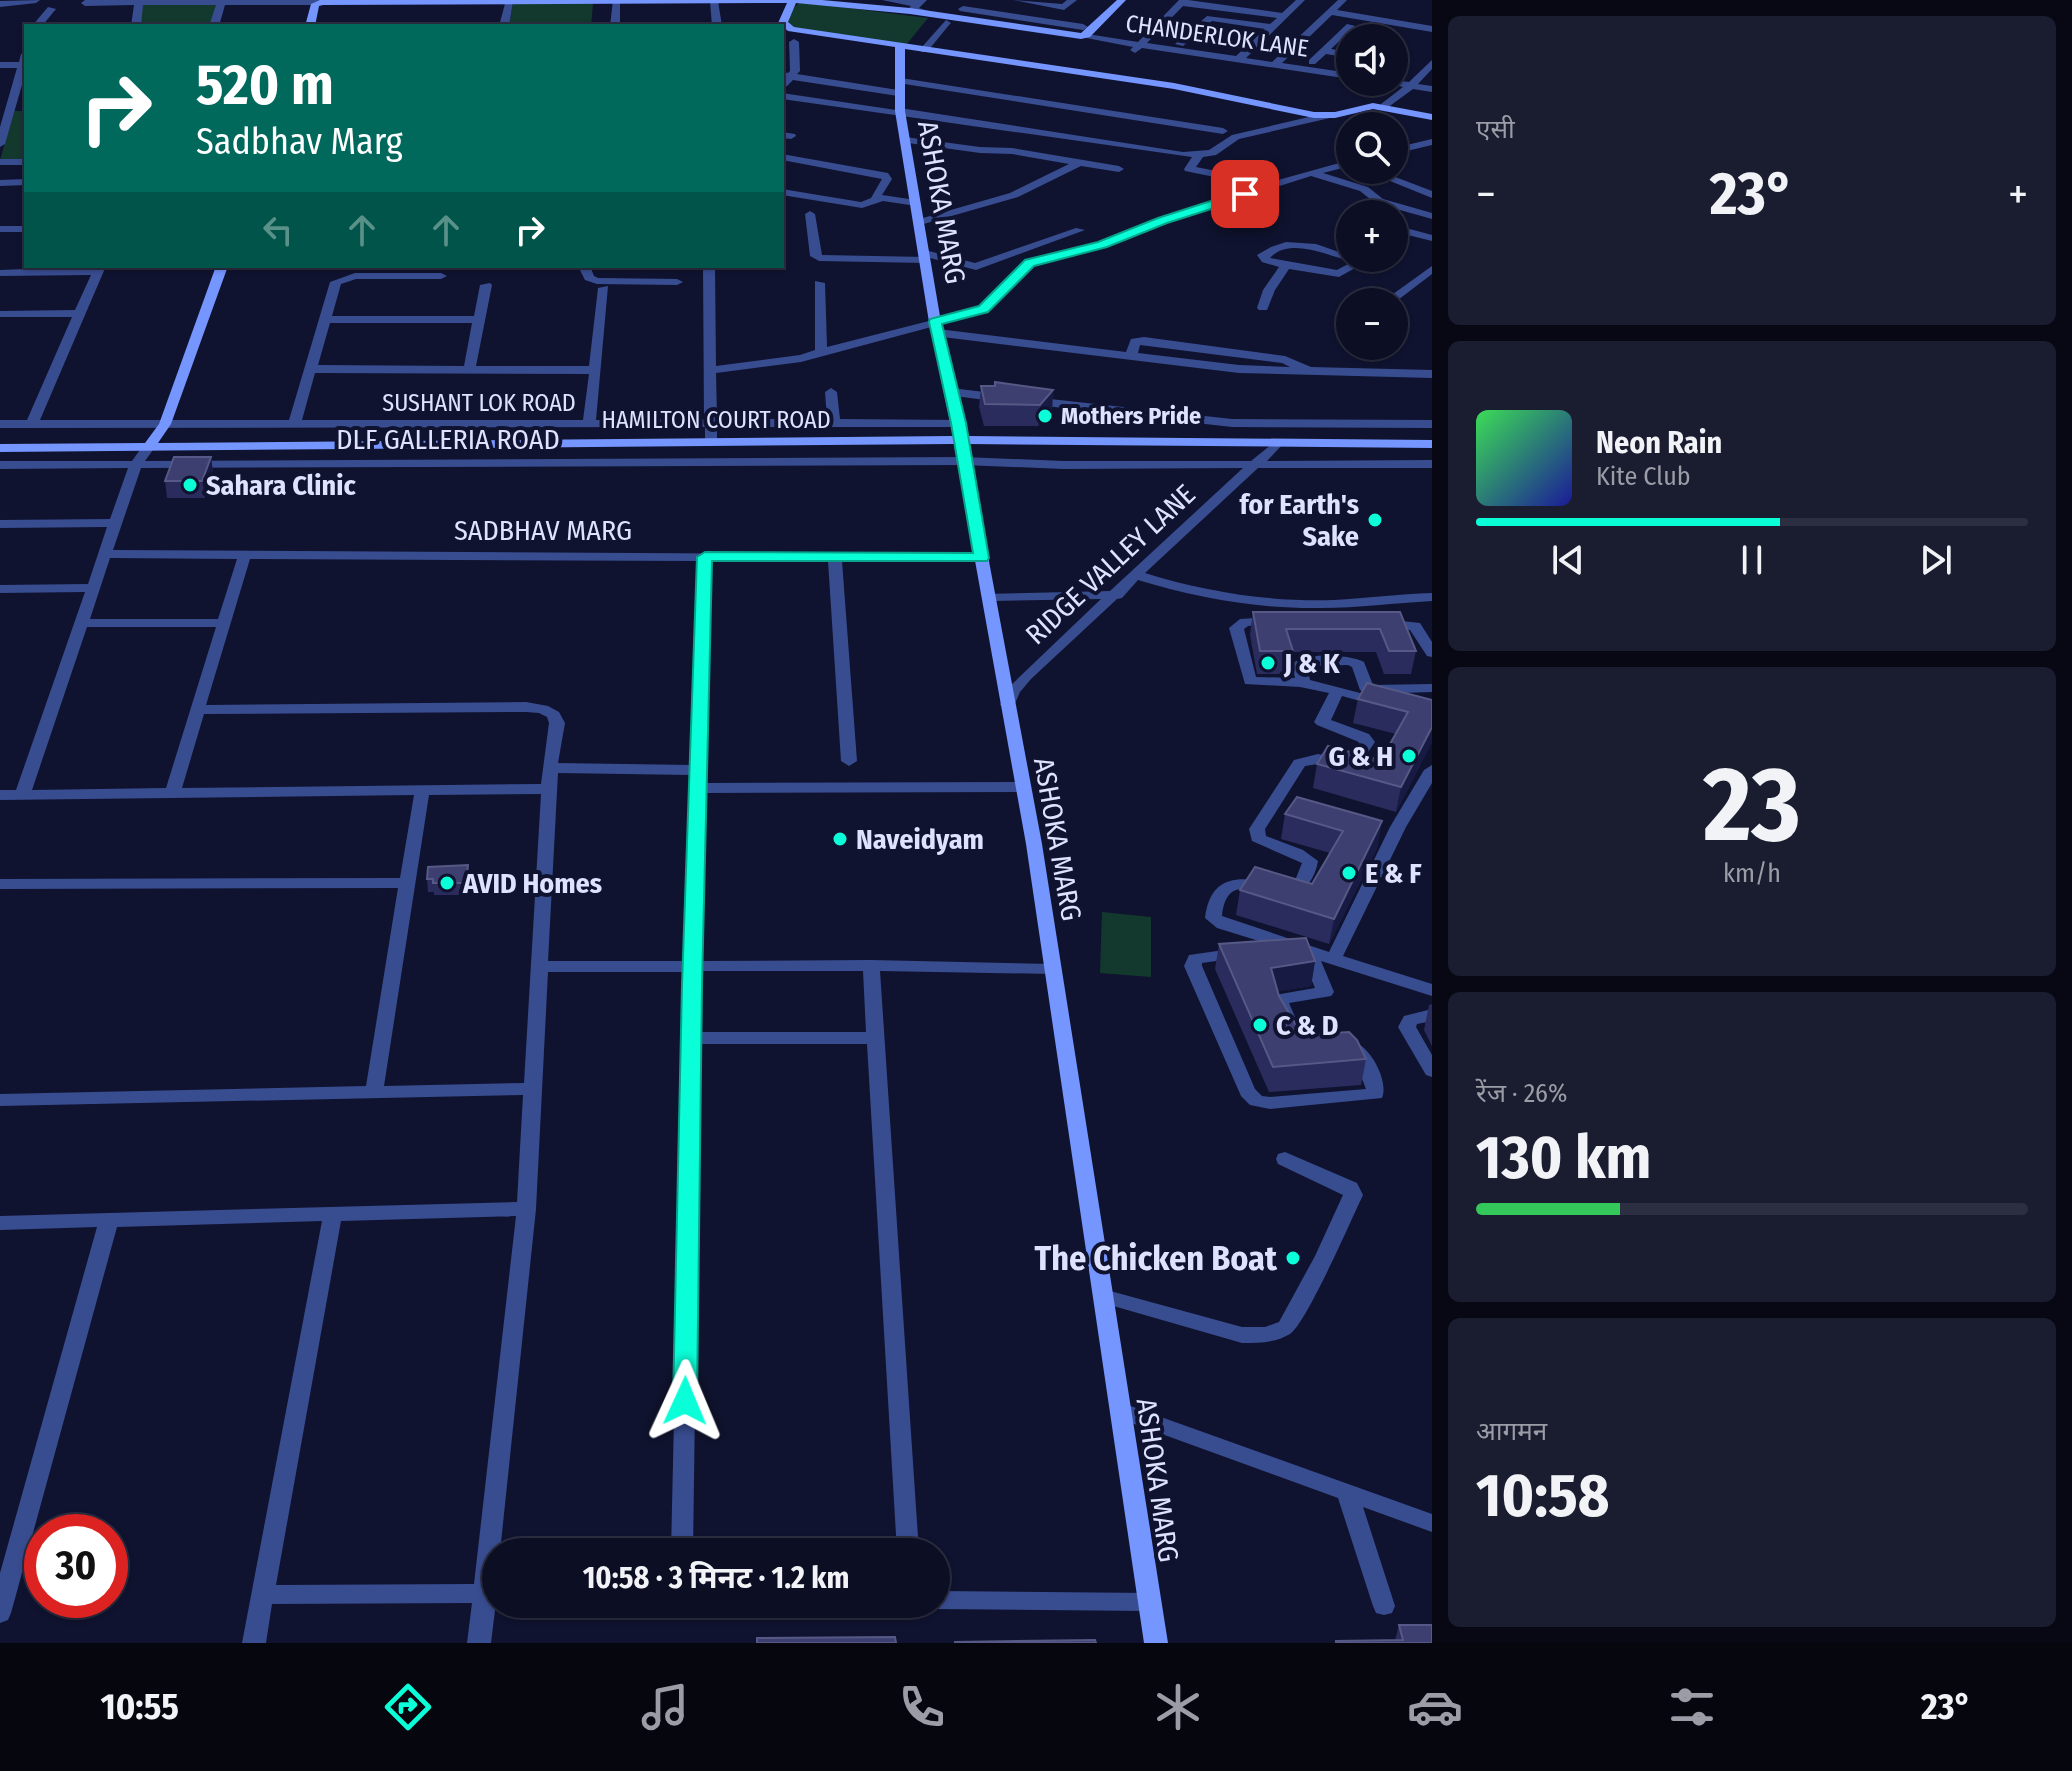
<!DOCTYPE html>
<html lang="hi">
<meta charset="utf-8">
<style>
:root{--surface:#0c0e23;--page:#1a1c30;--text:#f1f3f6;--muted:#9a9ca6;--line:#2c2e41;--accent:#0affd8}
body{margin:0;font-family:"Fira Sans Condensed","Noto Sans Devanagari",sans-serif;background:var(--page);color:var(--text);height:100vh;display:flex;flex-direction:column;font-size:30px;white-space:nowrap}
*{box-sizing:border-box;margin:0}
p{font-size:26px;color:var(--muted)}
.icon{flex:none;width:44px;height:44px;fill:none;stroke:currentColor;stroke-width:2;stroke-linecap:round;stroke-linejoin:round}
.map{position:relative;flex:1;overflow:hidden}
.panel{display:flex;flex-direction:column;gap:16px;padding:16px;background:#070813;width:640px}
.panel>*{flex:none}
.top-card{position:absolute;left:24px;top:24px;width:760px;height:244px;border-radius:0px;box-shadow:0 2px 6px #0004,0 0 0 2px var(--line);background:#00695c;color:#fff;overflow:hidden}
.fabs{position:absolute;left:1336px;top:24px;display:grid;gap:16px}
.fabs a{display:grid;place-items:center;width:72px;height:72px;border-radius:50%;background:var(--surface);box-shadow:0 2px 6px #0004,0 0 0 2px var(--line);font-size:40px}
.speed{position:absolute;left:24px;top:1514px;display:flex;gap:16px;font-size:40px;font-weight:700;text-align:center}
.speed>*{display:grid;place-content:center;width:104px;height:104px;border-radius:50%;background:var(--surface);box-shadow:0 2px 6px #0004,0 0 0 2px var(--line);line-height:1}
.speed .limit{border:12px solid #d22;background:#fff;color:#111}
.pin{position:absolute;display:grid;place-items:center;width:68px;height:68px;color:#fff;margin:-34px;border-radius:16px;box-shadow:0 4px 12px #0006}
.me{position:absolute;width:88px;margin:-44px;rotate:1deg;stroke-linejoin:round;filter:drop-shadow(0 0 6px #0008)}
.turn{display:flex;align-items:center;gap:28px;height:168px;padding:0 40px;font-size:36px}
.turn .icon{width:104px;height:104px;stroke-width:2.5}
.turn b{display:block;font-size:56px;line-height:68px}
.lanes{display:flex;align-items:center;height:76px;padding:0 40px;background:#0003;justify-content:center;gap:40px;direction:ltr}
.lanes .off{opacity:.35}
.big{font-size:60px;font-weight:700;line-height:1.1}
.panel .widget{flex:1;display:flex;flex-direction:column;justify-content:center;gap:12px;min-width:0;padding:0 28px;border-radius:12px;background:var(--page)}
.panel .dial{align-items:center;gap:0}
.dial b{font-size:104px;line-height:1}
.song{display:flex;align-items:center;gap:24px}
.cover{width:96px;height:96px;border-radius:12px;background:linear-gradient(135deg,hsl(130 70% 55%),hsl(240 70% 35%))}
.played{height:8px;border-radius:4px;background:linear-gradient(90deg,var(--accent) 55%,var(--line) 55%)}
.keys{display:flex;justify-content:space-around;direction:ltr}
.heat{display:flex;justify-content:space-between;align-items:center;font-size:44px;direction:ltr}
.charge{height:12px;border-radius:6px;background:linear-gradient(90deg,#34c759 26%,var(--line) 0)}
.trip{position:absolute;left:482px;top:1538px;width:468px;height:80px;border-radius:40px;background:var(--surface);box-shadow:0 2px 6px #0004,0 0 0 2px var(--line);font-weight:700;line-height:80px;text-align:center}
.dock{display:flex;height:128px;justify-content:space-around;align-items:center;background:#05060e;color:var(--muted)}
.dock .icon{width:56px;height:56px}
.dock .on{color:var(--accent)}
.dock b{font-size:36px;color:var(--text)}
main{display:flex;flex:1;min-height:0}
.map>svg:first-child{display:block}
.green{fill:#13392e}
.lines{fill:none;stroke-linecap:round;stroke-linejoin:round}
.street{fill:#384c90;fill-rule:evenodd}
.secondary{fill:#7595ff;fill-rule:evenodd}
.wall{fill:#292c5d}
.shaded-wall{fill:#171a43}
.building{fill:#3c3f6f;stroke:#565985;stroke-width:2}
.route{fill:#0affd8;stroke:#06a68c;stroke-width:2}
.poi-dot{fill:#0affd8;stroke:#10132f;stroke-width:3}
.labels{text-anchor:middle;stroke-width:8;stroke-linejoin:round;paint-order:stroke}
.far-street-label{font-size:24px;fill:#dee2ff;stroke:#10132f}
.far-poi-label{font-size:24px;font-weight:bold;fill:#dee2ff;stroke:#10132f;text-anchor:start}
.street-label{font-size:28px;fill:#dee2ff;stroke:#10132f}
.poi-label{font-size:28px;font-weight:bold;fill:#dee2ff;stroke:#10132f;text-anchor:start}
.near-poi-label{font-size:34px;font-weight:bold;fill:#dee2ff;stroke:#10132f;text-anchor:end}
</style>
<main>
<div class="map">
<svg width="1432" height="1643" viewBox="0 0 1432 1643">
<rect width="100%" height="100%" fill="#10132f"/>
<g class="green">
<polygon points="800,2 928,18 906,45 776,25"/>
<polygon points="219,3 211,26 140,26 142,4"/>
<polygon points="513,3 593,3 591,26 509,26"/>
<polygon points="14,111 26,111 26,160 0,160"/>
<polygon points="1102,912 1151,917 1151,977 1100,973"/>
</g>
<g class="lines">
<g class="street">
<polygon points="40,0 36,3 0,7 0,1"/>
<polygon points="321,0 322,2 318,5 225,5 219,26 209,26 216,5 143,5 141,26 131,26 134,5 85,6 81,3 85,0"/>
<polygon points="506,0 513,2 509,26 499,26"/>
<polygon points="613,0 620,2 620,26 610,26"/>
<polygon points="882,0 927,0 919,8 935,13 930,16 907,10 911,6"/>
<polygon points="1013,0 1062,4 1067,0 1077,0 1064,10"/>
<path d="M1188,0L1282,13L1296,0H1305L1246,58L1272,62L1338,0H1347L1337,10L1432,26V32L1332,15L1282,63L1350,73V79L1142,48L1135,53L1130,50L1133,47L1076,36L1081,33L1138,42L1179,0ZM1183,6L1277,18L1270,24L1207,16L1175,44L1183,46L1212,21L1265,29L1236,56L1147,43Z"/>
<polygon points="710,1 718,1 722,26 712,26"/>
<polygon points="963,6 1083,24 1088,27 1083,30 960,11 958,9"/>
<polygon points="48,7 56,9 42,26 32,26"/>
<polygon points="946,20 951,23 949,25 927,52 921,52 921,48"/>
<polygon points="1347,24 1355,26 1331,49 1350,52 1350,58 1326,54 1315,64 1309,64 1309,60"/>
<polygon points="794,39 799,42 800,71 797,74 898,90 903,93 898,96 793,80 787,86 782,86 782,72 788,73 790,71 789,42"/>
<polygon points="26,51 26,71 5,144 0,147 0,127 17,68 0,68 0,62 19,62 21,54"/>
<polygon points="1432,60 1432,69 1418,84 1432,86 1432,92 1413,89 1387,108 1381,108 1381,104 1403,87 1384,82 1394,82 1394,80 1409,82"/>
<polygon points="901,78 1223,128 1228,131 1223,134 898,83 896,81"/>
<path d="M782,93L896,110L900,108L1183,152L1209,150L1232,135L1326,113L1331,116L1330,118L1239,139L1216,155L1203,157L1196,167L1271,182L1350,160V166L1323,173L1368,187L1383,199L1432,213V219L1375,203L1360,191L1311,176L1167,222L1106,247L1033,265L995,305L976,315L801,362L716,373L717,419H827L825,392L831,388L837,392L840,419L962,420V426L958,427H717V442L711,446L705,442V427L0,428V420H27L72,317H0V311L75,310L91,275L0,276V270L106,266L40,420H289L330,282L355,273H441L447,276L441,279H356L341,284L332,316H474L480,285L490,283L492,285L476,366H589L598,288L608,286L596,420L704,419L703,266H715L716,366L800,355L815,350V281L825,283L827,347L968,311L987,301L1025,261L1098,243L1159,218L1259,186L1185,171L1184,169L1192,157L782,99ZM330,323H472L464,366L318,365ZM315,373L589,374L583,420H302Z"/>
<polygon points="782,132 795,134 796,136 791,139 782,138"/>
<polygon points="905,137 980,147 1012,148 1119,166 1124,169 1119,172 1081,166 1018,197 920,225 915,222 916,220 1010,193 1069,164 1012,154 980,153 901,142 900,140"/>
<polygon points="1432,139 1432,145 1394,154 1394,148"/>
<polygon points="782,154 888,173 892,179 882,195 916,200 921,203 916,206 883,201 862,208 782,195 782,189 861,202 871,198 882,179 782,160"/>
<rect x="0" y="159" width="26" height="6"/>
<polygon points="1363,170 1377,170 1432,191 1432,198"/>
<polygon points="26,179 26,185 0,186 0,180"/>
<polygon points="810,211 815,214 822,255 926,257 919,253 925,250 975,263 1076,228 1085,230 976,270 930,258 930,262 926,263 819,261 810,256 805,214"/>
<rect x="0" y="226" width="26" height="6"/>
<polygon points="1406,228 1432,235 1432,241 1408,235 1394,242 1394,234"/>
<polygon points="1344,235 1350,236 1350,242 1340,240 1339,238"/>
<path d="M1286,242L1316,244L1356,258L1350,261C1326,255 1289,237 1270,258L1337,270L1359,258H1373L1339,277L1289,269L1275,290L1267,310H1259L1257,308L1263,290L1279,267L1262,262L1257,255L1271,247Z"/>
<polygon points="578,266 590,266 594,276 598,278 677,279 683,282 677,285 597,284 585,280"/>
<polygon points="1432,266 1432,274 1394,303 1382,302"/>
<path d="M938,329L1126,352L1131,339L1144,337L1285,356L1311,367L1432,370V378L1239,373L934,336L932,333ZM1140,345L1282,363L1290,367L1239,365L1138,353Z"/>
<polygon points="951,388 1001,394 1007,398 1001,402 947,395 945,392"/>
<polygon points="1032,397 1232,419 1432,420 1432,428 1232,427 1028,404 1028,398"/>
<path d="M1277,440L1283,444L1267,461L1432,460V468H1258L1145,573C1206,592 1269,602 1334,600C1366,598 1399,594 1432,593V601C1395,603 1358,608 1321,608C1258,609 1197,598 1138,580L1122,598L1117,599L1031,679L1020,692L1013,708L1008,710L1000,705L1008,688L1101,599L989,601L984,600L982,597L984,594L1110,591L1243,468L1064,469L963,465L141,468L113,550L987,555L989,558L987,561L982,562L842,561L857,761L849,766L841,761L828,561H712L706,783L1023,782L1031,787L1023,792L706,793L701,961L871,960L1053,964L1062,969L1053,974L880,971L919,1552H897L867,1044H700L693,1552H671L684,972H548L536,1209L500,1552H496V1602L491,1643H467L472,1603L272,1604L266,1643H242L322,1221L117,1227L11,1613L8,1620L0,1623V1573L97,1227L0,1230V1216L517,1202L523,1095L0,1106V1094L366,1086L398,888L0,889V879L400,878L414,795L0,800V790H16L85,592L0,593V585L88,584L107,527L0,528V520L110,519L128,468L0,469V461H132L144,444L149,443L155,447L145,461L963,457L1064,461H1251ZM110,558L237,559L218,619H90ZM250,559L698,561L691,765L558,763L565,723L559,712L548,706L526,702L206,705ZM87,627H216L166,788L32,790ZM526,712L539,713L547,717L549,723L541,784L182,788L204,714ZM558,773L691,775L684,961H548ZM541,794L524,1083L384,1086L429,795ZM701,971H863L866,1032H700ZM516,1216L474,1584L276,1585L341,1221Z"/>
<path d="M1271,617L1276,618L1278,621L1276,624L1248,626L1244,629L1256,677L1295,678L1292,664C1304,652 1349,654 1364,662L1373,685L1432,684V692L1370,694L1360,690L1352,667L1348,665L1307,666L1310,680L1383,699L1385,702L1378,706L1342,696L1331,720L1369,734L1375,742L1357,768L1318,764L1305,766L1265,829L1266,836L1303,850L1318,861C1315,879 1305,892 1288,897L1280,892L1296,878L1302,863L1252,841L1249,829L1294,760L1318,754L1348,760L1359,742L1317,725L1314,722L1329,693L1300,687L1245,684L1229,628L1240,619Z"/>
<polygon points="1382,619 1420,623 1432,642 1432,657 1427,656 1410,630 1377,626 1375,623 1377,620"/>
<path d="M1432,765V783L1406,827L1343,956L1432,984V996L1321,961L1334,992L1331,996L1289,1003L1295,1017L1286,1023L1280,1021L1271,1004L1275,995L1315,988L1301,954L1217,928L1205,918C1210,877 1236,875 1271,883L1273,887L1265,892C1240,886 1225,886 1222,916L1329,952L1390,827L1424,770Z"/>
<path d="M1238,948L1247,953L1244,957L1202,963V966L1255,1089L1262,1096L1270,1097L1366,1089L1356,1063L1345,1048L1348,1044L1354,1042C1371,1047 1389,1082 1382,1098L1270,1109L1250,1105L1241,1096L1184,966L1189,955Z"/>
<polygon points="1432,1009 1432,1021 1417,1024 1416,1027 1432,1055 1432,1077 1426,1075 1398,1027 1404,1016"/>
<path d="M1285,1152L1357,1183L1363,1195C1352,1218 1306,1324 1290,1334C1275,1343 1259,1343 1242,1343L1096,1301L1093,1296L1096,1291L1103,1289L1242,1327H1265L1279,1322L1315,1256L1343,1195L1278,1164L1276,1159L1278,1154Z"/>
<polygon points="1122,1403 1432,1514 1432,1532 1363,1507 1395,1606 1392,1613 1384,1615 1376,1613 1373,1606 1338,1498 1115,1417 1111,1411 1115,1405"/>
<polygon points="936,1591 1149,1593 1157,1595 1160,1602 1157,1609 1149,1611 936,1609 927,1604 936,1604"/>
</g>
<polygon class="secondary" points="320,0 822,0 910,8 1081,33 1117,0 1126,0 1090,37 1081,39 910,14 796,3 788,22 794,27 1174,83 1314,112 1335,112 1373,103 1432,114 1432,120 1373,109 1335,118 1314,118 1174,89 905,49 905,111 941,322 966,436 1432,440 1432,448 967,444 1042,844 1168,1643 1144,1643 1026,844 954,444 0,452 0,444 145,443 159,424 216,266 228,266 171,424 158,443 953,436 929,322 895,111 895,47 788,31 778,23 787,3 323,5 319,6 315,26 305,26 311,4"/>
</g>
<g class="wall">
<polygon points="981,386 1053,390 1052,411 1038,426 984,426 979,407"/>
<polygon points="211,457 213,473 205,498 167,498 165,481"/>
<polygon points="1253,612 1400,612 1416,651 1411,674 1384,674 1376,652 1293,652 1290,674 1257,674 1250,635"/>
<polygon points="1358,699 1432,700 1432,742 1396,812 1313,788 1317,764 1381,760 1396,734 1353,723"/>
<polygon points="1297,797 1378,846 1329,944 1236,915 1240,890 1312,884 1330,853 1281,839 1285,814"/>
<polygon points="469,877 467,895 434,895 434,892 428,892 427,879"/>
<polygon points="1219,944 1315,961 1311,986 1278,991 1279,996 1302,1035 1366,1059 1361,1085 1269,1092 1215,969"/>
<polygon points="1432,1004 1432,1046 1424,1030 1429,1005"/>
<polygon points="1399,1625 1432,1643 1335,1643 1336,1641 1395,1640"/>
</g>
<g class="shaded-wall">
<polygon points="1053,390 1052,411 1038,426 1040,405"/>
<polygon points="211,457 213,473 205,498 202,481"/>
<polygon points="1432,727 1432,742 1396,812 1401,787"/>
<polygon points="1382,821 1378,846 1329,944 1334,919"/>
<polygon points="468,865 469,877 467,895 466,883"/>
<polygon points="1315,961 1311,986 1267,993 1271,968"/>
</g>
<g class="building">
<polygon points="995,382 1053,390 1040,405 985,404 981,386 995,386"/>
<polygon points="174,457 211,457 202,481 165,481"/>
<polygon points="1253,612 1400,612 1416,651 1389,651 1380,629 1286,629 1293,651 1260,651"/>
<polygon points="1367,683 1432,700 1432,727 1401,787 1317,764 1328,746 1381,760 1408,712 1358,699"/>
<polygon points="1297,797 1382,821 1334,919 1240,890 1255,867 1312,884 1343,831 1285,814"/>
<polygon points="468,865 466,883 433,883 433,879 427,879 428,867"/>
<polygon points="1306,938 1315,961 1271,968 1279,996 1302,1035 1349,1032 1357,1040 1366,1059 1273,1067 1219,944"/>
<polygon points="1399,1625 1432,1625 1432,1643 1336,1643 1336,1641 1403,1640"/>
<polygon points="895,1637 896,1643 757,1643 757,1638"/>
<polygon points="1095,1640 1096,1643 954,1642"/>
</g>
<polygon class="route" points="1245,190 1249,191 1249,197 1167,223 1107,247 1034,266 988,312 942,324 966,423 989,558 987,561 712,561 702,985 697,1401 693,1407 685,1410 676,1407 673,1401 682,985 697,557 705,552 973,553 951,423 929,322 930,319 979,306 1025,260 1098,242 1158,218"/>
<g class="poi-dot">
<circle cx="1045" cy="416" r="8"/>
<circle cx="190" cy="485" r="8"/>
<circle cx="1375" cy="520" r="8"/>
<circle cx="1268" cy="663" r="8"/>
<circle cx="1409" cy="756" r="8"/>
<circle cx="840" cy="839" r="8"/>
<circle cx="1349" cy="873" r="8"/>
<circle cx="447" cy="883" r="8"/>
<circle cx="1260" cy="1025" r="8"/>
<circle cx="1293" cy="1258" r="8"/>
</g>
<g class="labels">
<g class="far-street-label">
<text transform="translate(1217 36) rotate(8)" y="8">CHANDERLOK LANE</text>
<text x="479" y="411">SUSHANT LOK ROAD</text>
<text x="716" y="428">HAMILTON COURT ROAD</text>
</g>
<g class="far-poi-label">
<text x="1061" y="424">Mothers Pride</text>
</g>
<g class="street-label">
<text transform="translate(942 202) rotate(80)" y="10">ASHOKA MARG</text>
<text x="448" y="449">DLF GALLERIA ROAD</text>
<text x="543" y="540">SADBHAV MARG</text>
<text transform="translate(1110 564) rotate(-43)" y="10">RIDGE VALLEY LANE</text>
<text transform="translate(1058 839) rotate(80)" y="10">ASHOKA MARG</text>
<text transform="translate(1158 1480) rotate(82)" y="10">ASHOKA MARG</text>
</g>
<g class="poi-label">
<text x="206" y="495">Sahara Clinic</text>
<text x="1359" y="514" text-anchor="end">for Earth's<tspan x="1359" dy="32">Sake</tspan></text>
<text x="1284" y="673">J &amp; K</text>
<text x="1393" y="766" text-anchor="end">G &amp; H</text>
<text x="856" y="849">Naveidyam</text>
<text x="1365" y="883">E &amp; F</text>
<text x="463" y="893">AVID Homes</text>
<text x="1276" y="1035">C &amp; D</text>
</g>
<g class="near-poi-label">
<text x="1277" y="1270">The Chicken Boat</text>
</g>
</g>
</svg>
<div class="fabs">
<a><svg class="icon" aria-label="sound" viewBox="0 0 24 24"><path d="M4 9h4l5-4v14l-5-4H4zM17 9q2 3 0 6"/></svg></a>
<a><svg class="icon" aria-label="search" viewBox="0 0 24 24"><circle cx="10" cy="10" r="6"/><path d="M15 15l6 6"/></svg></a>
<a>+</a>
<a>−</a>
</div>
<div class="speed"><div class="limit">30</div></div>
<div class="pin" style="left:1245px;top:194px;background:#d93025"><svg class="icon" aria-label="arrive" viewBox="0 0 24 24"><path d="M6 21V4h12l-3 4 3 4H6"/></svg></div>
<svg class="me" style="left:685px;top:1401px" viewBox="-20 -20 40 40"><path d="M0-17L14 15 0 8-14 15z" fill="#0affd8" stroke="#fff" stroke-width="4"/></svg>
<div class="trip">10:58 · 3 मिनट · 1.2 km</div>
<div class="top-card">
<div class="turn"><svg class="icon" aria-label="right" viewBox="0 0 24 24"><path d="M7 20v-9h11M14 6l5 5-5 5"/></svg><div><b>520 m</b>Sadbhav Marg</div></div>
<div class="lanes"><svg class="icon off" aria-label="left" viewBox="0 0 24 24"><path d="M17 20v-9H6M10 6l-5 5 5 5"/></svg><svg class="icon off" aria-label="ahead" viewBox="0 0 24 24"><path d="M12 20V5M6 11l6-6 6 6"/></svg><svg class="icon off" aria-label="ahead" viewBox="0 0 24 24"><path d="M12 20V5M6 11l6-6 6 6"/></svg><svg class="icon" aria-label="right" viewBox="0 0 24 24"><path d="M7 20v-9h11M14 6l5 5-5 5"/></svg></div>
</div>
</div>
<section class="panel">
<div class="widget"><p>एसी</p>
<div class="heat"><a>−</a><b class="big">23°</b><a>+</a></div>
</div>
<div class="widget">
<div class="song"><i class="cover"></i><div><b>Neon Rain</b><p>Kite Club</p></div></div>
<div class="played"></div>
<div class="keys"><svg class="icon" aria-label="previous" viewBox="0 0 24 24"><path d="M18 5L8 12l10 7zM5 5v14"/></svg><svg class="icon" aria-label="pause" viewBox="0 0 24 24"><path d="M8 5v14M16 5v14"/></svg><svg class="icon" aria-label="next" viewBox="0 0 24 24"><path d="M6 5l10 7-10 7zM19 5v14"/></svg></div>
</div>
<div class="widget dial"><b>23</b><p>km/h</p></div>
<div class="widget"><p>रेंज · 26%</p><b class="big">130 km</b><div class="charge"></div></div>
<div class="widget"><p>आगमन</p><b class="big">10:58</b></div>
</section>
</main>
<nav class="dock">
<b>10:55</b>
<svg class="icon on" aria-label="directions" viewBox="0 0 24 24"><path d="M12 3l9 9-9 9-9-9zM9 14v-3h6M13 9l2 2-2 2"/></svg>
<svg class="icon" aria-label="music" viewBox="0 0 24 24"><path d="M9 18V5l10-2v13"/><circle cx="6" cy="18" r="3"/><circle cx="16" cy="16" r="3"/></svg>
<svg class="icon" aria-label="phone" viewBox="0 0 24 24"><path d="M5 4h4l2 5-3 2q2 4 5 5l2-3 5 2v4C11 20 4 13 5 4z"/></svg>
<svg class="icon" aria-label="climate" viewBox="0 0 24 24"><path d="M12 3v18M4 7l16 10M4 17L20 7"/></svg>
<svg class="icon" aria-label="car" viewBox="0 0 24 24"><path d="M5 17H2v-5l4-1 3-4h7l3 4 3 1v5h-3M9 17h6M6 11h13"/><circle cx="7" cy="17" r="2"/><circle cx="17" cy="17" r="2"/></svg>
<svg class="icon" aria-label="filters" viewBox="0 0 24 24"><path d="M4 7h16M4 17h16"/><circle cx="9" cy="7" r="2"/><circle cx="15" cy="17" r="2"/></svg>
<b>23°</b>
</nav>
